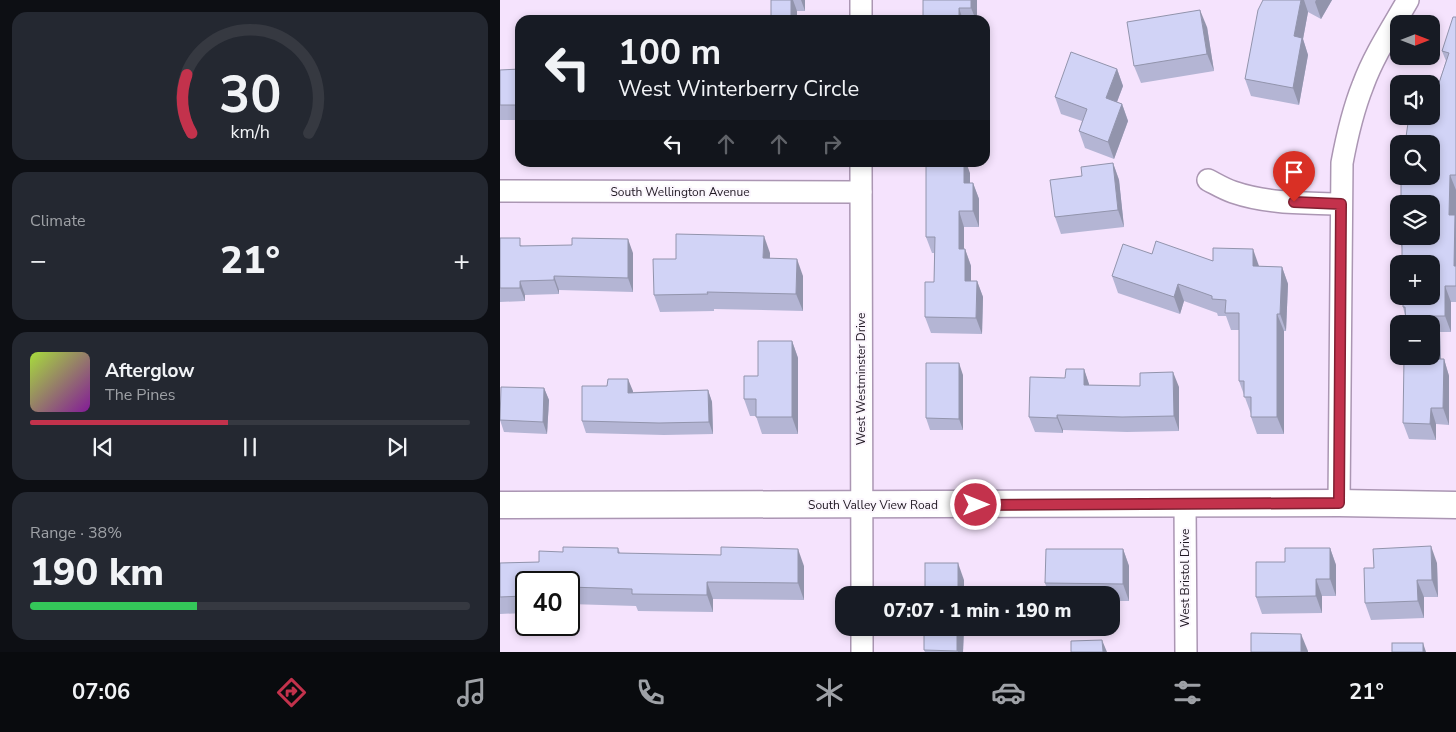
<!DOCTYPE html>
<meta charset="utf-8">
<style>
:root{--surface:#171b24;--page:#242831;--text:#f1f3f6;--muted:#9ea1a6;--line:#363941;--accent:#c3324c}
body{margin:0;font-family:"Nunito Sans",sans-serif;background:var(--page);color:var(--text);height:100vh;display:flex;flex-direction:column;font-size:19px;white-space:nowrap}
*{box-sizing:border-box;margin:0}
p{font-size:16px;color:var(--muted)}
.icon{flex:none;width:28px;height:28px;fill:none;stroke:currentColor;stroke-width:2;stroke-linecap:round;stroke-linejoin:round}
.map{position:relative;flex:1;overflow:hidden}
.details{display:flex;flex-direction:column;gap:12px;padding:12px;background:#0d0f14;width:500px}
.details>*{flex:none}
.hud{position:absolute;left:15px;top:15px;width:475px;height:152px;border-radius:15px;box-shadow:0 2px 8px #0003;background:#171b24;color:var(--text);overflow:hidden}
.needle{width:32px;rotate:90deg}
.controls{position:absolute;left:890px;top:15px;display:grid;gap:10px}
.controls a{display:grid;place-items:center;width:50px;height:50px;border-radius:10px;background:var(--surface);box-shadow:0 2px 8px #0003;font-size:25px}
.speed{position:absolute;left:15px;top:571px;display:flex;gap:10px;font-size:25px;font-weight:700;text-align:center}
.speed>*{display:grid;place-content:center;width:65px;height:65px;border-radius:50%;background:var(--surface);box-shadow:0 2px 8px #0003;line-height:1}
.speed .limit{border:2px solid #111;border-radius:8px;background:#fff;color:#111}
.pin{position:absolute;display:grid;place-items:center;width:42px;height:42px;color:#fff;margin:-51px -21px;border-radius:50% 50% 50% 0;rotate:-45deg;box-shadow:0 0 5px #0007}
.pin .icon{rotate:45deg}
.me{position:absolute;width:55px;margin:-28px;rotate:90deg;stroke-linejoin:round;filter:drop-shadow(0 0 4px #0008)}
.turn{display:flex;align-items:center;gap:18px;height:105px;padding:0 20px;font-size:22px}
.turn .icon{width:65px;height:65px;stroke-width:2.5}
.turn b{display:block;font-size:35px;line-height:42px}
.lanes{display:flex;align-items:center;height:48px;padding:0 20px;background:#0003;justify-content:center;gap:25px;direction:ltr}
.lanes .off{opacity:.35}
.big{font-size:38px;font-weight:800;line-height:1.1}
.details .card{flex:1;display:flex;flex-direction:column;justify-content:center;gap:8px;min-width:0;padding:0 18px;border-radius:15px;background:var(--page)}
.details .dial{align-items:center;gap:0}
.dial svg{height:130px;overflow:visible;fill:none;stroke:var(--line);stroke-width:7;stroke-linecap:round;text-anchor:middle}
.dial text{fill:var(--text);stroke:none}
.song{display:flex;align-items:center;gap:15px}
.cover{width:60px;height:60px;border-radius:8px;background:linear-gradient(135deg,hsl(80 70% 55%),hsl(290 70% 35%))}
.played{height:5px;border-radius:2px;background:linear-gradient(90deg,var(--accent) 45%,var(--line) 45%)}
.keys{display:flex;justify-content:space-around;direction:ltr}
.heat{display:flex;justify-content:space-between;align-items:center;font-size:28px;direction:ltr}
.charge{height:8px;border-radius:4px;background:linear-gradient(90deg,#34c759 38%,var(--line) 0)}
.trip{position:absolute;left:335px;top:586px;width:285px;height:50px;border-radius:15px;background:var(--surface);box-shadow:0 2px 8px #0003;font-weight:800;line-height:50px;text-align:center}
.tabs{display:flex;height:80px;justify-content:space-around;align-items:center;background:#090b0e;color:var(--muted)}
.tabs .icon{width:35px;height:35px}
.tabs .active{color:var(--accent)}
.tabs b{font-size:22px;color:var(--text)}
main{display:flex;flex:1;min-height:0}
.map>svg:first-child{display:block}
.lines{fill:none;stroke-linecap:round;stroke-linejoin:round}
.minor-casing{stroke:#ab96b3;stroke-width:24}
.tertiary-casing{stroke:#ab96b3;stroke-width:29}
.minor{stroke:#fff;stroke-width:21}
.tertiary{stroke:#fff;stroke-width:26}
.wall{fill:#b4b5d4}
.shaded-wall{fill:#9294ac}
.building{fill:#d1d3f6;stroke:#9294ac}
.route-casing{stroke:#7f2031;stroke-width:12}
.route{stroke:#c3324c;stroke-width:9}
.labels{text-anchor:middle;stroke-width:4;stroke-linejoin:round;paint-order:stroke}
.street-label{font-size:12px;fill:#201823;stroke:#fbf6fd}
</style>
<main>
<section class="details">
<div class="card dial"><svg viewBox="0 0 100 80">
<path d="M14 69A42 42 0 1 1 86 69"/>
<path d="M14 69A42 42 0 0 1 11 33" stroke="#c3324c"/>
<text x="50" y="56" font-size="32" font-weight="700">30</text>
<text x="50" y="72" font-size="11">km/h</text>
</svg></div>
<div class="card"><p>Climate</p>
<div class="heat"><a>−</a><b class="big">21°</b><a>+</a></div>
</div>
<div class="card">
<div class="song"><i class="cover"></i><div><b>Afterglow</b><p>The Pines</p></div></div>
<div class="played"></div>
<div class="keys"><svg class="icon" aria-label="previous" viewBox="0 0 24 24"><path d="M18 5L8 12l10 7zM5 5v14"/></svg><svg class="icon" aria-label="pause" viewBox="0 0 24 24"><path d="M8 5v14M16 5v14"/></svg><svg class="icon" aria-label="next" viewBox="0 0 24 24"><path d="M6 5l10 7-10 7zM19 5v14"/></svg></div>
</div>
<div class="card"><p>Range · 38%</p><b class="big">190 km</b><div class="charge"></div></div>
</section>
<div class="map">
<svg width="956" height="652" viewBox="0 0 956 652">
<rect width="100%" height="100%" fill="#f5e3fd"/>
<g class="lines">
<defs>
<g id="minor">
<polyline points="361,20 361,0"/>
<polyline points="361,162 362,595"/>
<path d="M708,180C716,184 724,189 733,192C768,204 805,203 841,204"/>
<polyline points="0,191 361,192"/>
<path d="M839,503L842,163C847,136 853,110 863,85C874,55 892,28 908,0"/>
<polyline points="685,504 686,652"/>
<polyline points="362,628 362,652"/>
</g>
<polyline id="tertiary" points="0,505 839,503 956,505"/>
</defs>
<use href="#minor" class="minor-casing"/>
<use href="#tertiary" class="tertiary-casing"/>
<use href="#minor" class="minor"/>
<use href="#tertiary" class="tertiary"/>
</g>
<g class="wall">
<polygon points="271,0 305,0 305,11 297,11"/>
<rect x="423" y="0" width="54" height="20"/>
<polygon points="763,0 832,0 821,19 808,12 803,39 808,55 799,105 751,96 745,79"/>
<polygon points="956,17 956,302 951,302 951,332 940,332 941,359 944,359 949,376 949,425 936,424 936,440 909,439 903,423 906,358 905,315 903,307 902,249 901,245 931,176 932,104 946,61 942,51"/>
<polygon points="707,27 714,71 641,83 634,66"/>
<polygon points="485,63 490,77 490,108 485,107"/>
<polygon points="20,69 20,120 0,120 0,70"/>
<polygon points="617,69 623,86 617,102 622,104 628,121 614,159 585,148 579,131 582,121 561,114 555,97"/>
<polygon points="613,163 619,180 624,227 561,234 555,217 582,176"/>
<polygon points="470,173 470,183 473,183 479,199 479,227 464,227 464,249 465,249 471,266 471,281 477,281 483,297 482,334 431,333 425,317 434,282 434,253 432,253 426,237"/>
<polygon points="0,238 23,246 133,253 133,292 59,290 59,294 25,295 25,301 0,302"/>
<polygon points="270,253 270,258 303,276 303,311 214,309 214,311 160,312 154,295 176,259"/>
<polygon points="652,254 759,266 782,267 788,284 786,331 784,331 784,434 757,434 751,417 751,414 739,381 739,330 731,330 726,316 718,316 717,313 684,301 680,314 618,293 612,276"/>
<polygon points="292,341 298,358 298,434 262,434 256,416 250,416 244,399 258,376"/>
<polygon points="584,369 589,385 679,387 679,431 627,432 563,430 563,433 535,432 529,417 565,378"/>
<polygon points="463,375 463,430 430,430 426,418"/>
<polygon points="44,388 49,400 47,434 4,432 0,420"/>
<polygon points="208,390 212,402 213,434 164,435 86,433 82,421 133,391 133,392"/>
<polygon points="118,548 120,553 304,566 304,600 213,599 213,612 138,611 136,606 69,604 69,582 26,582 26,613 0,614 0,563 39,562 63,552"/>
<polygon points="830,548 836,565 836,596 822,596 822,613 762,614 756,597 785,562"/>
<polygon points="623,549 629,566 629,601 611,601 611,595 549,595 545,583"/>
<polygon points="937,563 938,597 924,597 924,618 871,620 865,603 874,568"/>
<polygon points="424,628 464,628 463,652 425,652 424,650"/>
</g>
<g class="shaded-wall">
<polygon points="291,0 293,0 297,11 297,20 291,20"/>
<polygon points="301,0 305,0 305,11"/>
<polygon points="471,0 477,0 477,20 476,20 471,8"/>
<polygon points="801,0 804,0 808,12 803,39 808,55 799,105 793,88 794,36"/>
<polygon points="816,0 832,0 821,19 815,2"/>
<polygon points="459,8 463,20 459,20"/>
<polygon points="700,10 707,27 714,71 707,54"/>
<polygon points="485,63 490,77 490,108 485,95"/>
<polygon points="617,69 623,86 612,115 606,98"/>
<polygon points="622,104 628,121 614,159 608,142"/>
<polygon points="464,162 466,162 470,173 470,199 464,183"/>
<polygon points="613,163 619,180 624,227 618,210"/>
<polygon points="950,175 956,190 956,272 954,266 949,215"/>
<polygon points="473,183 479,199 479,227 473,211"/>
<polygon points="459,211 464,227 464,266 459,249"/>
<polygon points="264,236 270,253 269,275 263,258"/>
<polygon points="128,239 133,253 133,292 128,278"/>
<polygon points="465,249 471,266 471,297 465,281"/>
<polygon points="753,249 759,266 753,266"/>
<polygon points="297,259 303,276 303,311 296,294"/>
<polygon points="782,267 788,284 786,331 780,314"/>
<polygon points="54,276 59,290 59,294 54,280"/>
<polygon points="20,281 25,295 25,301 20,288"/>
<polygon points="477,281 483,297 482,334 476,318"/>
<polygon points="678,284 684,301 680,314 674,297"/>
<polygon points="945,286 951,302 951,332 945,316"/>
<polygon points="777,314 784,331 784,434 777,417"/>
<polygon points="934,316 940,332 941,375 935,359"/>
<polygon points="292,341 298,358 298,434 292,417"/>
<polygon points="944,359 949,376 949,425 943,408"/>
<polygon points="459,363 463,375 463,430 459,419"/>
<polygon points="584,369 589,384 589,400 584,385"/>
<polygon points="673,372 679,387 679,431 674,416"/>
<polygon points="128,379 133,391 132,404 128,393"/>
<polygon points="44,388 49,400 47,434 43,422"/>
<polygon points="208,390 212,402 213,434 209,422"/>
<polygon points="931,408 936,424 936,440 930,424"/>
<polygon points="557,415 563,430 563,433 557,418"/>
<polygon points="931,546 937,563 938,597 932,580"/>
<polygon points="830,548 836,565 836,596 830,579"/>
<polygon points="298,549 304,566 304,600 298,583"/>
<polygon points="623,549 629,566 629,601 623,584"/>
<polygon points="458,563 464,580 464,595 458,595"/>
<polygon points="816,579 822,596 822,613 816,596"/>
<polygon points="917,580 924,597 924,618 918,601"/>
<polygon points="207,582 213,599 213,612 207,595"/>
<polygon points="24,586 26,592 26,601 24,596"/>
<polygon points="457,628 464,628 463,652 458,652 457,651"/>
<polygon points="801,634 808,651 808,652 801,652"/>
<polygon points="602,640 607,652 603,652"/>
<polygon points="923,643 926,652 923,652"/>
</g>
<g class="building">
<rect x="271" y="0" width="20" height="20"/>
<polygon points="423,0 471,0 471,8 459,8 459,20 423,20"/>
<polygon points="763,0 801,0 794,36 802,38 793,88 745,79 758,10"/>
<polygon points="700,10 707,54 634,66 627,22"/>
<polygon points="953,17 956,17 956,175 950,175 949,215 955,215 954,266 956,266 956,286 945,286 945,316 934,316 935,359 944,359 943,408 931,408 930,424 903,423 904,358 906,358 906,356 931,356 931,324 906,324 905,307 903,307 903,296 931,296 931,264 902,264 902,245 901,245 901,236 931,236 931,204 901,204 901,182 928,182 929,176 931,176 931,164 934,148 931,148 931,144 905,144 909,116 931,116 931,103 932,104 949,53 942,51"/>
<polygon points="571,52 617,69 606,98 622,104 608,142 579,131 587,109 555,97"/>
<polygon points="20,69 20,105 0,105 0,70"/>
<polygon points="426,162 464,162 464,183 473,183 473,211 459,211 459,249 465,249 465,281 477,281 476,318 425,317 425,282 434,282 435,237 426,237"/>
<polygon points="613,163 618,210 555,217 550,180 582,176 581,167"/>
<polygon points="176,234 264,236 263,258 297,259 296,294 207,292 208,294 154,295 153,259 176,259"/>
<polygon points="0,238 20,238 20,246 72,245 72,238 128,239 128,278 54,276 54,280 20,281 20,288 0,288"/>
<polygon points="656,241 713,261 713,248 753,249 753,266 782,267 780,314 777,314 777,417 751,417 751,397 744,397 744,381 739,381 739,313 725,313 726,300 712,299 712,296 678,284 674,297 612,276 623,244 652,254"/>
<polygon points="258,341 292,341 292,417 256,417 256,399 244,399 244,376 258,376"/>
<polygon points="426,363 459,363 459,419 426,418"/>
<polygon points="566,369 584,369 584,385 640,386 640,373 673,372 674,416 622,417 557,415 557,418 529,417 530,377 565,378"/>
<polygon points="108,379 128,379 128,393 208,390 209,422 159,423 82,421 82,386 107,386"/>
<polygon points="1,387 44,388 43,422 0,420"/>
<polygon points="931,546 932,580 917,580 918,601 865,603 864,568 874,568 873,549"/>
<polygon points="63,547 118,548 118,553 221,555 221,547 298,549 298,583 207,582 207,595 132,594 132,589 69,587 69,582 26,582 26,586 24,586 24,596 0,597 0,563 39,562 39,551 63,552"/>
<polygon points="785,548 830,548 830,579 816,579 816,596 756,597 756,562 785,562"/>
<polygon points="546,549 623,549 623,584 545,583"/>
<rect x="425" y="563" width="33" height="32"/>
<polygon points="424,628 457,628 457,651 424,650"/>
<polygon points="751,633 801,634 801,652 751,652"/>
<polygon points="602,640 603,652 571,652 571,641"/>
<rect x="892" y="643" width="31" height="9"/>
</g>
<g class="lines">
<defs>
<polyline id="route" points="476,505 839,503 841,204 794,202"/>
</defs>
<use href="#route" class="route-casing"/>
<use href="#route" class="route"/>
</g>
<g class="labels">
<g class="street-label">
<text x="180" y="196">South Wellington Avenue</text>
<text transform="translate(361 379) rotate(-90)" y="4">West Westminster Drive</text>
<text x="373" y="509">South Valley View Road</text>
<text transform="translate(685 578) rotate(-90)" y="4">West Bristol Drive</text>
</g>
</g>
</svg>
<div class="controls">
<a><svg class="needle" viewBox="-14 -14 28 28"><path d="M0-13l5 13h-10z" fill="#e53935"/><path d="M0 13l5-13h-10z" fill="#9ea1a6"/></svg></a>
<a><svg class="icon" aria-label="sound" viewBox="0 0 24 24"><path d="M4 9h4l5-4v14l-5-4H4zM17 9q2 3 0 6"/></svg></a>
<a><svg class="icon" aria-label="search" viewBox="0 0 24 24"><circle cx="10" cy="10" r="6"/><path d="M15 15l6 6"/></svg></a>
<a><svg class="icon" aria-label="layers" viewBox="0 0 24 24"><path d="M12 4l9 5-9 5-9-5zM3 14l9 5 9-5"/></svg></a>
<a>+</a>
<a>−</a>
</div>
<div class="speed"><div class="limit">40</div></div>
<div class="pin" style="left:794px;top:202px;background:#d93025"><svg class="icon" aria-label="arrive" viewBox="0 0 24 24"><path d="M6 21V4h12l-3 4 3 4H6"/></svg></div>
<svg class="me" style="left:476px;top:505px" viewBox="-20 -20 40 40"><circle r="17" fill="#c3324c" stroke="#fff" stroke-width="3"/><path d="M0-11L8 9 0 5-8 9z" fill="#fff"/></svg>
<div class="trip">07:07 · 1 min · 190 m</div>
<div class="hud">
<div class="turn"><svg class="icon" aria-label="left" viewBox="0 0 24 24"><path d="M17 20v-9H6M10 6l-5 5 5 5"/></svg><div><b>100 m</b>West Winterberry Circle</div></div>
<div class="lanes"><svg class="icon" aria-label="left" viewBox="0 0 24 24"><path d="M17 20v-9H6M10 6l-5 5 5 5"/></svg><svg class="icon off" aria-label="ahead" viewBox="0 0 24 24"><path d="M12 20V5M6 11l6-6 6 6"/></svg><svg class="icon off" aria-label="ahead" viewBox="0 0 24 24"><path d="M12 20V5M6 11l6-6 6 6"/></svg><svg class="icon off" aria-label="right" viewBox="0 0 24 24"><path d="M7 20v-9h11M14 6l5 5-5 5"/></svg></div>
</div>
</div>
</main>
<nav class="tabs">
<b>07:06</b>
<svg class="icon active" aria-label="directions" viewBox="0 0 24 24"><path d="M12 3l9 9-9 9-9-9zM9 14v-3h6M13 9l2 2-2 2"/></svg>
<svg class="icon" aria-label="music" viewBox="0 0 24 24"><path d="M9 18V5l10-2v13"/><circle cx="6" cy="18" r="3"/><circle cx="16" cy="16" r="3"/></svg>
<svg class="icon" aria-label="phone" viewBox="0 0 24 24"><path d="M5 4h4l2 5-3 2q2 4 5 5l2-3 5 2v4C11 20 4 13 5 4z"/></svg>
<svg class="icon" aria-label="climate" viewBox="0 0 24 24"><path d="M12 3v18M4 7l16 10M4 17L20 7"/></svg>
<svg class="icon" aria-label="car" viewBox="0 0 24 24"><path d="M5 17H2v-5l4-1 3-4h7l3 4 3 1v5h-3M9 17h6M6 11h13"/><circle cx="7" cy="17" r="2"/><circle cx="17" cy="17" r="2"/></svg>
<svg class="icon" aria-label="filters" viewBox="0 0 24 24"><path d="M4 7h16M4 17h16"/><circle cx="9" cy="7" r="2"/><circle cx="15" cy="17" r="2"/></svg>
<b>21°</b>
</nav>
